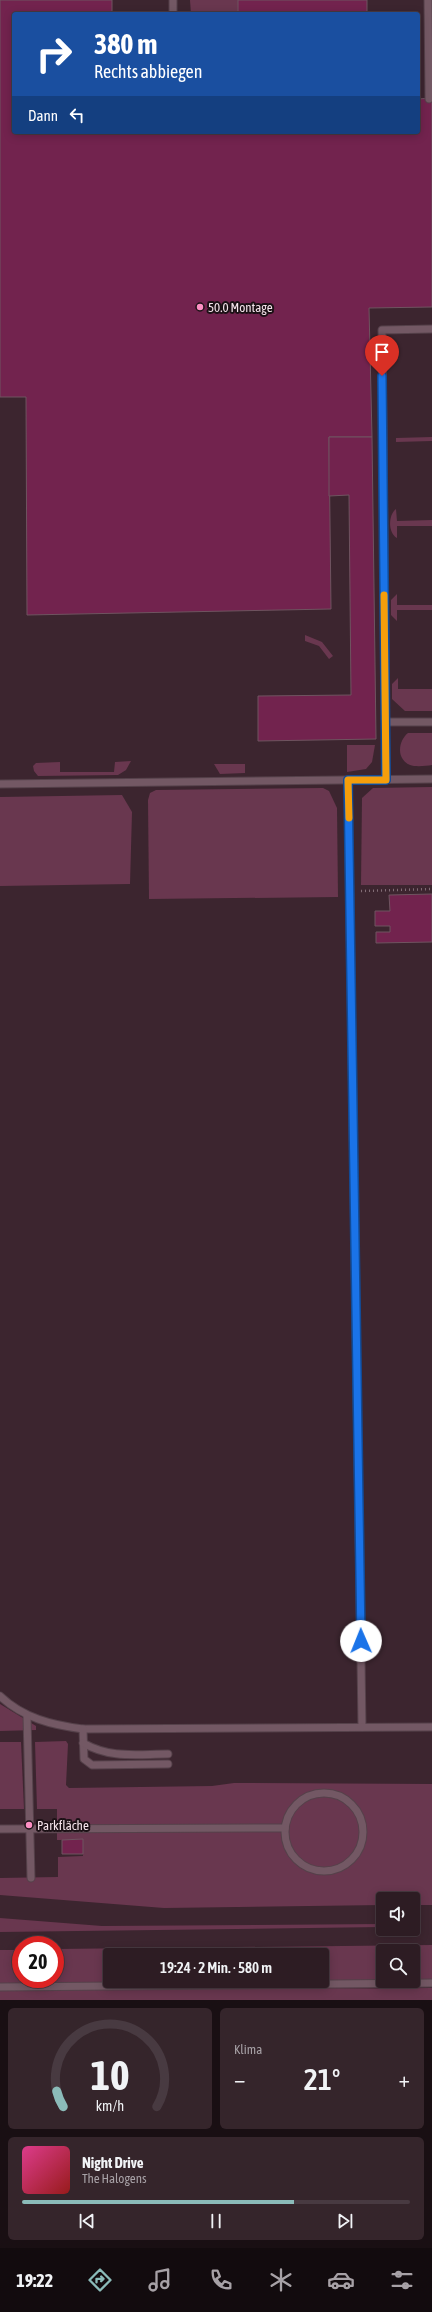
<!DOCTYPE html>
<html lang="de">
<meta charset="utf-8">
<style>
:root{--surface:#2d1c23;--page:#35252b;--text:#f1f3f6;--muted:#a7a1a6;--line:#483a41;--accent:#8bbbb9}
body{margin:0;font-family:"Asap Condensed",sans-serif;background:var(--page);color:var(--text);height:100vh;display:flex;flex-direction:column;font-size:15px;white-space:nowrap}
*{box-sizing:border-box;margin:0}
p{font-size:13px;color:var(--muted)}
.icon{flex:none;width:22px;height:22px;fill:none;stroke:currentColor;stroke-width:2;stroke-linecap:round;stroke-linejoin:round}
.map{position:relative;height:2000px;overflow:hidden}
.details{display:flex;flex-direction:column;gap:8px;padding:8px;background:#190f13;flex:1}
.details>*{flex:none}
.banner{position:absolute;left:12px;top:12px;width:408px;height:122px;border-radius:4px;box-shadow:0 2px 10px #0003,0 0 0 1px var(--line);background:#1a4fa0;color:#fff;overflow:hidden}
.tools{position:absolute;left:376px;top:1892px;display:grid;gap:8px}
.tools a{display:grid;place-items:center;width:44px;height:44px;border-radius:4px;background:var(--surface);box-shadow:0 2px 10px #0003,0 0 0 1px var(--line);font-size:20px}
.speed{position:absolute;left:12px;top:1936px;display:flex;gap:8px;font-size:20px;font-weight:700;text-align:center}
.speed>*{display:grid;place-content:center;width:52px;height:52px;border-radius:50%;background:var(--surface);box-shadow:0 2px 10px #0003,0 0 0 1px var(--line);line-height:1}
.speed .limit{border:6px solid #d22;background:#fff;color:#111}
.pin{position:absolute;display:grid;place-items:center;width:34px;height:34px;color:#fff;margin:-41px -17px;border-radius:50% 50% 50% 0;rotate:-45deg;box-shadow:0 0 4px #0007}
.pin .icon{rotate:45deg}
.me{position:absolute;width:44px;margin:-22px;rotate:359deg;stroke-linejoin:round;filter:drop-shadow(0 0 3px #0008)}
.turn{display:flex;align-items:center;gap:14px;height:84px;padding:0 16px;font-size:18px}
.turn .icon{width:52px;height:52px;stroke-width:2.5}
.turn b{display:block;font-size:28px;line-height:34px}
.then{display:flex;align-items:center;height:38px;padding:0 16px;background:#0003;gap:8px;font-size:15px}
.big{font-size:30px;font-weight:600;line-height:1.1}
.details .tile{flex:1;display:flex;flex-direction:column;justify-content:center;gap:6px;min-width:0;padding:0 14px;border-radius:6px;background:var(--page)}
.details .dial{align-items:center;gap:0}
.dial svg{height:104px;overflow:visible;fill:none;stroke:var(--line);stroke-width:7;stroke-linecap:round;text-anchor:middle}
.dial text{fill:var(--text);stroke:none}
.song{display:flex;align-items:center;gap:12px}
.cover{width:48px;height:48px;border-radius:6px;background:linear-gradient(135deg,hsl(330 70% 55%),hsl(0 70% 35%))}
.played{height:4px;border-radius:2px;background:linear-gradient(90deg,var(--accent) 70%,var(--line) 70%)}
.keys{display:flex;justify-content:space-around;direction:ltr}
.heat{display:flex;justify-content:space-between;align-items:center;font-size:22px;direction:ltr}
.details .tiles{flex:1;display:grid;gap:8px;grid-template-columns:1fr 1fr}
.tile:last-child{grid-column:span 2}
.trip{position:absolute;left:103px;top:1948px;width:226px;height:40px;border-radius:4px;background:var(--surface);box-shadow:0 2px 10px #0003,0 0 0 1px var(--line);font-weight:600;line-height:40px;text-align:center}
.dock{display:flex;height:64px;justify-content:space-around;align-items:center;background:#120b0e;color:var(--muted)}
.dock .icon{width:28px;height:28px}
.dock .selected{color:var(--accent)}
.dock b{font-size:18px;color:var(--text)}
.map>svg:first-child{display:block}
.green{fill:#69374f;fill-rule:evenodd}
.building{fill:#72234e;stroke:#6f5460}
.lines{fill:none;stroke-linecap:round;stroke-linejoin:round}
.service-casing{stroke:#55414a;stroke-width:9}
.path{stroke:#826d76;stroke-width:2.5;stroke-dasharray:1 3;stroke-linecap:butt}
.service{stroke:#735864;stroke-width:7}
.route-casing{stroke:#114b97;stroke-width:10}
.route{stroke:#1a73e8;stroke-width:7}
.slow{stroke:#f59e0b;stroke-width:7}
.poi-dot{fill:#fc8fc3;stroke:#1c1116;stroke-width:1.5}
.labels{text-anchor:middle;stroke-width:4;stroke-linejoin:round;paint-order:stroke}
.poi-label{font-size:13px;fill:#f5e4eb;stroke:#1c1116;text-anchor:start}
</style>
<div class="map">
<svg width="432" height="2000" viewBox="0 0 432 2000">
<rect width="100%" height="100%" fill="#3c252f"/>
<g class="green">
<polygon points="190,0 238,0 238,14 191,14"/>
<polygon points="432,437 432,441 396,442 396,438"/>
<path d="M396,509L397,521L432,520V526H397V538C388,533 388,515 396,509Z"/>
<polygon points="397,594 397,605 432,605 432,610 397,610 397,621 391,615 391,600"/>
<polygon points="305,635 322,642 333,656 329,659 319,646 305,641"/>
<polygon points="398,678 398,689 432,689 432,711 405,711 392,699 392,684"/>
<path d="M408,733H432V765C426,766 415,767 410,765C396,759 398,741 408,733Z"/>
<polygon points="347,745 375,745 372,762 366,769 347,772"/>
<polygon points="131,761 126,770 118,775 38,776 34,771 33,766 36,763 60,762 60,772 114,772 115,762"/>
<polygon points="214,764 245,764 245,773 220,774"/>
<polygon points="432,787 432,885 361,885 362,798 373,788"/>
<polygon points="323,788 329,791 337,808 338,897 149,899 148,800 150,793 156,790"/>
<polygon points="122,795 132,812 130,884 0,886 0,797"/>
<polygon points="0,1704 36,1726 36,1730 0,1731"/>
<polygon points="66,1741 68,1744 66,1785 69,1788 212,1786 234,1783 432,1784 432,1905 413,1905 413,1899 383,1899 383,1905 164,1908 0,1895 0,1878 58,1877 58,1857 83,1856 83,1840 57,1840 57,1809 37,1809 35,1742"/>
<polygon points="0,1742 21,1742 24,1809 0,1809"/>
<polygon points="0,1918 102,1926 383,1924 383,1927 0,1932"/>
<path d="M432,1945V1987L312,1989L432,1988V2000H0V1950H21V1979H55V1949ZM383,1951H413V1981H383ZM110,1955H322V1981H110Z"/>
</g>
<g class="building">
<polygon points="0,0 112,0 112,14 14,14 14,132 418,132 418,99 432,98 432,307 369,308 372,437 329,437 331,609 27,615 26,397 0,397"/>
<rect x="238" y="0" width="129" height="14"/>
<polygon points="329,437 372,437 376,739 258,741 258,696 351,695 349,495 329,496"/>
<polygon points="432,894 432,942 376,943 376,932 390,932 390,926 375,926 375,911 390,911 389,895"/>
<polygon points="83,1839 83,1854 62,1854 62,1840"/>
</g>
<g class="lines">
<defs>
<g id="service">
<polyline points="173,0 173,14"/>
<polyline points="428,0 429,99"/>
<polyline points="386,722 432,722"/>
<polyline points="348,780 362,1727"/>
<polyline points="386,780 382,330 432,329"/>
<polyline points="0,784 432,779"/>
<path d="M0,1696C23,1718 52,1725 83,1729L432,1727"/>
<polyline points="27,1716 31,1878"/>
<polyline points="83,1729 84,1759 92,1765 168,1764"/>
<path d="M83,1743C111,1759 137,1754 168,1754"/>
<circle cx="324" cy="1832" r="39"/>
<polyline points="0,1829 285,1828"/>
<polyline points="0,1987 432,1983"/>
</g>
</defs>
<use href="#service" class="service-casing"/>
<polyline class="path" points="361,891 432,889"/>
<use href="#service" class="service"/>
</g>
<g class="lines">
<defs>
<polyline id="route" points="361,1641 348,780 386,780 382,376"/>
</defs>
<use href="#route" class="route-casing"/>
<use href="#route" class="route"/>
<polyline class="slow" points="349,818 348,780 386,780 384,595"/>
</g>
<g class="poi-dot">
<circle cx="200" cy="307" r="4"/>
<circle cx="29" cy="1825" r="4"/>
</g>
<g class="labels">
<g class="poi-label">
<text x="208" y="312">50.0 Montage</text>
<text x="37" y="1830">Parkfläche</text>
</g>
</g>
</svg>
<div class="tools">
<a><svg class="icon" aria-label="sound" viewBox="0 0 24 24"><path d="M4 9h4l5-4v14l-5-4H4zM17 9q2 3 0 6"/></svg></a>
<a><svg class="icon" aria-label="search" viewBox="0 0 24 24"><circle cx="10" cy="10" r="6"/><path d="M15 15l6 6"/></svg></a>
</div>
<div class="speed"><div class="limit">20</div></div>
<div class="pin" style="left:382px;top:376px;background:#d93025"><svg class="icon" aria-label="arrive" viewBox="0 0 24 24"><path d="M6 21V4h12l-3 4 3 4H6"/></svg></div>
<svg class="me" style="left:361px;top:1641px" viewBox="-20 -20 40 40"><circle r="19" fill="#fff"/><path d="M0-13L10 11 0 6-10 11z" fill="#1a73e8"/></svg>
<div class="trip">19:24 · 2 Min. · 580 m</div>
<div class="banner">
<div class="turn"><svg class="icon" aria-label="right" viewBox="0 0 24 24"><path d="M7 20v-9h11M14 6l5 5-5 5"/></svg><div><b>380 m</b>Rechts abbiegen</div></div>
<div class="then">Dann<svg class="icon" aria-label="left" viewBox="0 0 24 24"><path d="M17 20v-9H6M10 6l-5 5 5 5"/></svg></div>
</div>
</div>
<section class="details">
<div class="tiles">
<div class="tile dial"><svg viewBox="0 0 100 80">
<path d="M14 69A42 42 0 1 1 86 69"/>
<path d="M14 69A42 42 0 0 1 9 57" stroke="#8bbbb9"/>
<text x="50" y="56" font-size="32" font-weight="700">10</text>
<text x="50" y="72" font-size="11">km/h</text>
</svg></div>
<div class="tile"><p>Klima</p>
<div class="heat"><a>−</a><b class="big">21°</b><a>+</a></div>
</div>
<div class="tile">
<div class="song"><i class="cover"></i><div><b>Night Drive</b><p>The Halogens</p></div></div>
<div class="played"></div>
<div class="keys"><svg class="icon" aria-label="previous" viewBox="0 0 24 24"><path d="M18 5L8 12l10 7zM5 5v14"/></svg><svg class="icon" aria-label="pause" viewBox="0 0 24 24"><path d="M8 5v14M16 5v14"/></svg><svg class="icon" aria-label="next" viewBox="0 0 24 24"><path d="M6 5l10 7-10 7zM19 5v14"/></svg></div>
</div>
</div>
</section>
<nav class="dock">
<b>19:22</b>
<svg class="icon selected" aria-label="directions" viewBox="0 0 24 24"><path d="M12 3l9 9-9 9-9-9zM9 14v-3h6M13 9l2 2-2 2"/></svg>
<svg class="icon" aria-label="music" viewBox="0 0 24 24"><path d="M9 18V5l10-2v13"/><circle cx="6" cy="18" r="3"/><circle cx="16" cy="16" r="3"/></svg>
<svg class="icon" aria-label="phone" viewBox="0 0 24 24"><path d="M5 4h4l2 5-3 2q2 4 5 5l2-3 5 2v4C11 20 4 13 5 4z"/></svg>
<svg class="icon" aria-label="climate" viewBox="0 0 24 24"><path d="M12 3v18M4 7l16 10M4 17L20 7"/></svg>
<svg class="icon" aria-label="car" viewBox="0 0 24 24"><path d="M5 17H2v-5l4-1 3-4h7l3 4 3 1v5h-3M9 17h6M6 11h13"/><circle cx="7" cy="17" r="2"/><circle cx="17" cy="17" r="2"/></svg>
<svg class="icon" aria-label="filters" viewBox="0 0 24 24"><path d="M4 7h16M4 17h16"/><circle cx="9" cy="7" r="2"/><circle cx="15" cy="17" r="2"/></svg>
</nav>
